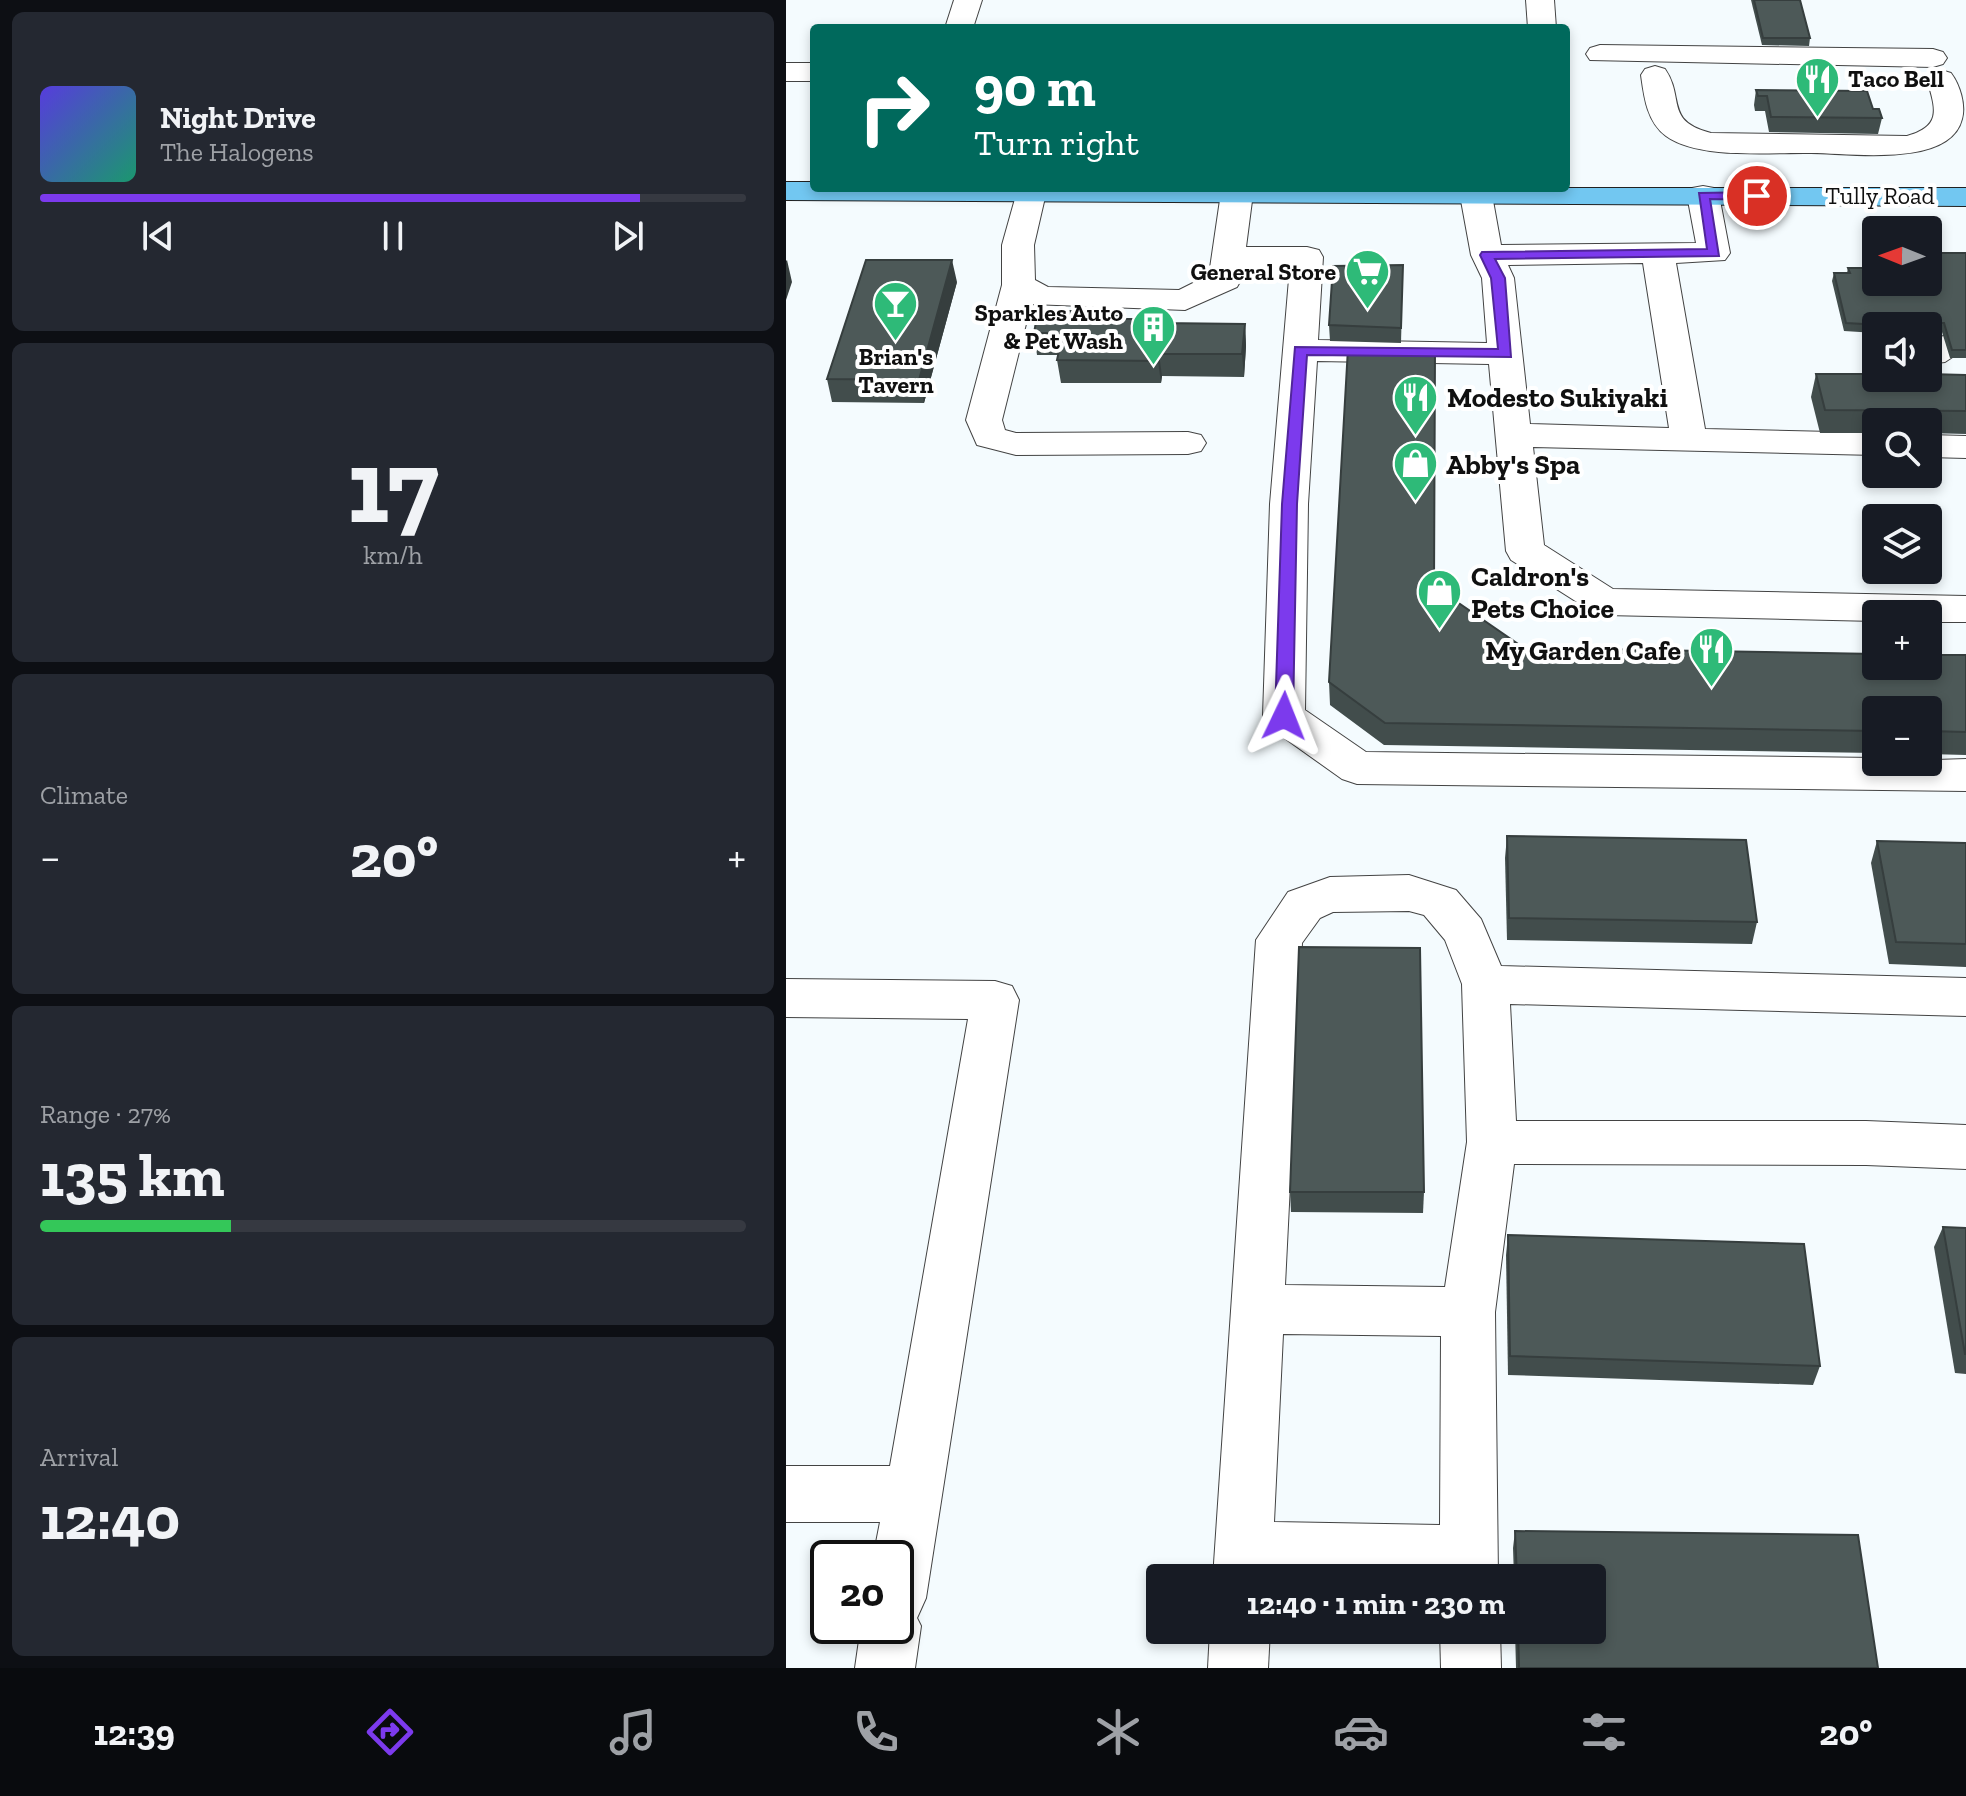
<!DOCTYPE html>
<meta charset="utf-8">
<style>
:root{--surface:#171b24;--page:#242831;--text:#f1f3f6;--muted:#9ea1a6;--line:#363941;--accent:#7c3aed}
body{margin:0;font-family:"Zilla Slab",serif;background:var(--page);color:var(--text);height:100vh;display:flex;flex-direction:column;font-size:30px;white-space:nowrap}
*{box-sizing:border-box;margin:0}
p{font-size:26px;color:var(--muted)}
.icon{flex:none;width:44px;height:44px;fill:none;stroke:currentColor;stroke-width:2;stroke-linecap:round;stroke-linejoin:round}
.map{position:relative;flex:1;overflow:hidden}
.sheet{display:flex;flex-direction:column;gap:12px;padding:12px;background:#0d0f14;width:786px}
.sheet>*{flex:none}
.top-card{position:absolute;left:24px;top:24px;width:760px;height:168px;border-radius:8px;box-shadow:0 4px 12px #0003;background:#00695c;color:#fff;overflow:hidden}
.needle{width:52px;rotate:271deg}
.fabs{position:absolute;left:1076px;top:216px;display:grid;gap:16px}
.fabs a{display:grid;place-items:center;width:80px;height:80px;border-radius:8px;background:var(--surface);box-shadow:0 4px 12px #0003;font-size:40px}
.speed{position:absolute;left:24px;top:1540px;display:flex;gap:16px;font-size:40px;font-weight:700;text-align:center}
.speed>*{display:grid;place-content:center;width:104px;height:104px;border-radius:50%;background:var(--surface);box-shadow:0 4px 12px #0003;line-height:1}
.speed .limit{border:4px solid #111;border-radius:12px;background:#fff;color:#111}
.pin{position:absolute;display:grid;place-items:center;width:68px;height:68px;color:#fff;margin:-34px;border:4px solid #fff;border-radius:50%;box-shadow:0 2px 8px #0007}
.me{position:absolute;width:88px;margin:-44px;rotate:2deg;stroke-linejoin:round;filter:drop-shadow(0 0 6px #0008)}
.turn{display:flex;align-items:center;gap:28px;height:168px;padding:0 32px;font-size:36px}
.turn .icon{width:104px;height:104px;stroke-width:2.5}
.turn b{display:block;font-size:56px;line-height:68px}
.big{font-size:60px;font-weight:700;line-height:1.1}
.sheet .widget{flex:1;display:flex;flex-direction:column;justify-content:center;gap:12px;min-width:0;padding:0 28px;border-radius:12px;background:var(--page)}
.sheet .dial{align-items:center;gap:0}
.dial b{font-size:104px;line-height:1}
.song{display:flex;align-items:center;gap:24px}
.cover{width:96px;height:96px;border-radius:12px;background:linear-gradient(135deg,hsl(250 70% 55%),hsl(160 70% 35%))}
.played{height:8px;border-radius:4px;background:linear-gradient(90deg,var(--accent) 85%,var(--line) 85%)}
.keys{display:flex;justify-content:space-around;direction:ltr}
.heat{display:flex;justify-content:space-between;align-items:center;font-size:44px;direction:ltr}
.charge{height:12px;border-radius:6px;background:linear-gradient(90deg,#34c759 27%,var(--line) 0)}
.trip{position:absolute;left:360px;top:1564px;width:460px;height:80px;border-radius:8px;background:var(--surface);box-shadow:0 4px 12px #0003;font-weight:700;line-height:80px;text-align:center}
.dock{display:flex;height:128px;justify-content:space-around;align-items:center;background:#090b0e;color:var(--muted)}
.dock .icon{width:56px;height:56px}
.dock .current{color:var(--accent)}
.dock b{font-size:36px;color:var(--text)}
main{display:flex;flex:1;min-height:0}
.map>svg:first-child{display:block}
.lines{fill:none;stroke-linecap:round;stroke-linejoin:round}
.minor-casing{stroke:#434343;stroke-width:2}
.major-casing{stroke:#212121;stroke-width:2}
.minor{fill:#fff;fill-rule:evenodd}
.major{fill:#72c7f1;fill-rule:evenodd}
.wall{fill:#424d4c}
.shaded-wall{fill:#363e3e}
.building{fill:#4d5958;stroke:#363e3e;stroke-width:2}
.route{fill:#7c3aed;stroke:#51269a;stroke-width:2}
.labels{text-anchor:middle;stroke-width:8;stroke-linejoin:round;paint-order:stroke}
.far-poi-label{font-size:24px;font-weight:bold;fill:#101010;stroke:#fff;text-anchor:end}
.far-street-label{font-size:24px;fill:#101010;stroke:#fff}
.poi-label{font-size:28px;font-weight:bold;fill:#101010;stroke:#fff;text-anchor:start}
</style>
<main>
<section class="sheet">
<div class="widget">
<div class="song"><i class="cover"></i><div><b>Night Drive</b><p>The Halogens</p></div></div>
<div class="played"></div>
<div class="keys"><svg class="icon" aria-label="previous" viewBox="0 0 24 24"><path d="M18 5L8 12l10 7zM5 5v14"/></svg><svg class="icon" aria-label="pause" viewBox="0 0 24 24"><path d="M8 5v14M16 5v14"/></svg><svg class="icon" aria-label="next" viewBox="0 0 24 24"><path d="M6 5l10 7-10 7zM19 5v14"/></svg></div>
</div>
<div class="widget dial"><b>17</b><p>km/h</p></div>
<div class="widget"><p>Climate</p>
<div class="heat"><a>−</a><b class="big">20°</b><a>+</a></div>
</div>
<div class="widget"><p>Range · 27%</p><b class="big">135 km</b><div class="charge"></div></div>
<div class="widget"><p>Arrival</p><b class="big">12:40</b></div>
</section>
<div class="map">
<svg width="1180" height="1668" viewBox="0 0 1180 1668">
<rect width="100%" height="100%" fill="#f4fbfe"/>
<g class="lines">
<defs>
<g id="minor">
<polygon points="168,0 196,0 187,28 159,28"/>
<polygon points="740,0 768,0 770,28 742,28"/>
<polygon points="814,45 1147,49 1157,52 1161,58 1157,64 1147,67 804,60 800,54 804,48"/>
<rect x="0" y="63" width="28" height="18"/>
<path d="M869,66L879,69C899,98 878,121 925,133L1121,136C1157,126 1149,108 1141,79L1145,73L1155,70L1165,73C1174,85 1180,105 1176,119C1164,168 1064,153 1025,153C985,152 913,160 880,136C861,122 858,97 855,75L859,69Z"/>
<path d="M917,186L928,188L933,195L944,253L939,260L890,263L919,429L1090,433V455L747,447L758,545L827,589L1180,596V622H1142V614H1090V621L819,615L805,611L725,560L720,551L703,364L531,361L522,504L519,710L580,752L1090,758V762L1180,759V791L571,784L556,779L483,727L477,716L484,504L504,267H457L455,280L451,287L399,310L245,304L216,420L219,430L230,433L402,432L415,435L420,443L415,451L402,454L230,455L191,445L180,420L216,285V245L232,188H256L260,193L248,245L249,280L262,287L393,290L423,275L435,193L439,188H463L467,193L460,247H521L533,250L537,257L532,340L701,343L696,278L685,255L674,195L679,188H700L706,195L715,245L910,243L901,195L906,188ZM857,263L883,428L744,424L728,278L722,265Z"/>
<polygon points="1160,335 1180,336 1180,356 1168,356 1159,362 1142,364 1142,342"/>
<polygon points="1142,435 1180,436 1180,458 1142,457"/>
<path d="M623,875L670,890L695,919L715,966L1180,978V1016L724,1004L730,1121H1080L1180,1125V1169L1080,1165L728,1164L709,1312L712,1578H427L470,940L502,892L544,877ZM623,911L638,915L659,940L676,984L681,1142L659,1287L499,1285L516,943L534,918L547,912ZM497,1334L655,1336L654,1525L488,1522Z"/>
<polygon points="0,979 209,981 226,986 233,1000 140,1598 131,1618 135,1626 129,1668 69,1668 75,1626 110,1626 110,1558 87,1558 94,1522 0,1522 0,1466 104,1466 182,1019 0,1017"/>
<polygon points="424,1630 484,1630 482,1668 422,1668"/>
<polygon points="654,1630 714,1630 715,1668 655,1668"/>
</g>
<polygon id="major" points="0,182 28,182 28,188 1180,188 1180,206 0,200"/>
</defs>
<use href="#minor" class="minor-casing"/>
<use href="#major" class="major-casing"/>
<use href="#minor" class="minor"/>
<use href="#major" class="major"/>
</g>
<g class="wall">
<polygon points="965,0 1014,0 1024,38 1023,46 976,45"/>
<polygon points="970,90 1087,109 1096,118 1092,134 983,132 979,111 969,111 968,105"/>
<polygon points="1180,253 1180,358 1164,358 1156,332 1142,332 1142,326 1090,326 1090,333 1058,331 1046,281 1048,273 1061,273 1062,268 1086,268 1087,259 1090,259 1090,282"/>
<polygon points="617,265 615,343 544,341 543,325"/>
<polygon points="171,282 138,403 46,402 41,379"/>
<polygon points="336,319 374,319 374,323 459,324 460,346 458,377 376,376 375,383 275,383 271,360 272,355 251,355 248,333"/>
<polygon points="1030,374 1180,375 1180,434 1142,433 1142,422 1090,422 1090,433 1034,433 1025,397"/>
<polygon points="648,586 738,648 1180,655 1180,755 1142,754 1142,710 1090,710 1090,753 598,745 544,705 543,682"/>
<polygon points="721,836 971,922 966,944 721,940 719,858"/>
<polygon points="1091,841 1180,843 1180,967 1103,964 1085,863"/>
<polygon points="504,1192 638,1192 637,1213 505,1212"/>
<polygon points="1157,1227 1180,1228 1180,1374 1169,1373 1148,1247"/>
<polygon points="722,1235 1034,1366 1027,1385 722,1375 720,1255"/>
<polygon points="729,1531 1092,1668 730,1668 729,1630 806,1630 806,1578 728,1578 727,1548"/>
</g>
<g class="shaded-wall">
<polygon points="1,260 6,282 0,300 0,261"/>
<polygon points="166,260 171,282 138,403 133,380"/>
<polygon points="459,324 460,346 458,377 456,354"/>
<polygon points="373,354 376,376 375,383 372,361"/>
</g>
<g class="building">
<polygon points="968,0 1014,0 1024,38 977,38"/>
<polygon points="970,90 1081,91 1087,109 1093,109 1096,118 985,117 981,96 972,96"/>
<polygon points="1142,253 1180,253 1180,350 1166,350 1158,323 1121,323 1122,326 1113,326 1060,323 1048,273 1064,273 1062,268 1090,268 1087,259 1090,259 1090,282 1142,282"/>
<polygon points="80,260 166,260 133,380 41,379"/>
<polygon points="617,265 615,328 543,325 547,266"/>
<polygon points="252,311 335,311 333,319 374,319 374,323 459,324 456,354 373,354 372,361 271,360 277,333 248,333"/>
<polygon points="562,348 649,349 648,586 738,648 1090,654 1090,666 1142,666 1142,655 1180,655 1180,732 1142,731 1142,710 1090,710 1090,731 599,723 543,682"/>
<polygon points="1030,374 1090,374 1090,378 1142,378 1142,374 1180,375 1180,411 1039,410"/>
<polygon points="721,836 960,840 971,922 723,918"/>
<polygon points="1091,841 1180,843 1180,944 1110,942"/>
<polygon points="513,947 634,948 638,1192 504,1192"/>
<polygon points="1157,1227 1180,1228 1180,1354 1179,1354"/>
<polygon points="722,1235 1018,1244 1034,1366 724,1356"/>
<polygon points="729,1531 1072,1535 1092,1668 733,1668 732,1630 806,1630 806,1578 731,1578"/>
</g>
<polygon class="route" points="913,193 971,192 978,196 971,200 924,199 933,256 709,259 719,278 725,357 521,355 511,504 507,716 498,722 492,720 489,716 496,504 509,347 712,349 705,278 694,255 696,252 921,249"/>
<defs>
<symbol id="restaurant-pin" viewBox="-11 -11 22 30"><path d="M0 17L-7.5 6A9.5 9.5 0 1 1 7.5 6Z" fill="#2eba78" stroke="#fff"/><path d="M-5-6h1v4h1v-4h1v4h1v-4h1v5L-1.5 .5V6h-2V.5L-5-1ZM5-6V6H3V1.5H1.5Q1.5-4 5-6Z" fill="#fff"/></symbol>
<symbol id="supermarket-pin" viewBox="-11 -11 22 30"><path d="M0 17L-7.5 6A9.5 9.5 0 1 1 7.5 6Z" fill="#2eba78" stroke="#fff"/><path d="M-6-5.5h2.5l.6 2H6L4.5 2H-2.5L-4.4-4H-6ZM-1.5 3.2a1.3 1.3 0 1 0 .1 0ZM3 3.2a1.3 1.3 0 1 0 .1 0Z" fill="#fff"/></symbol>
<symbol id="bar-pin" viewBox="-11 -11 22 30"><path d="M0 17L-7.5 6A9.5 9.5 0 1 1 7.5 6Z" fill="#2eba78" stroke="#fff"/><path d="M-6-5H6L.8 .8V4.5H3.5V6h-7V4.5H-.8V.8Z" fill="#fff"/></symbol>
<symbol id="building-pin" viewBox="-11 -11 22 30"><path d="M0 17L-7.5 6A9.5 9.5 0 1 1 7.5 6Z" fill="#2eba78" stroke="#fff"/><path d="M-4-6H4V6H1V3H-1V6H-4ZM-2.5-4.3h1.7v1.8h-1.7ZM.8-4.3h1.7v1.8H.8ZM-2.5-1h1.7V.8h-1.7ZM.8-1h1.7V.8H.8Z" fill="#fff"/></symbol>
<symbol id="shop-pin" viewBox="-11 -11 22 30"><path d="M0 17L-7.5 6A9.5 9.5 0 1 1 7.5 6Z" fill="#2eba78" stroke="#fff"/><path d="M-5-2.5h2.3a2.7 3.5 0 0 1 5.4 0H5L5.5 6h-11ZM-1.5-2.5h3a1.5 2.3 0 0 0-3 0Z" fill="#fff"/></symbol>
</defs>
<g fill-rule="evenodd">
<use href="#restaurant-pin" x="1006" y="54" width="51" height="69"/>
<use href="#supermarket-pin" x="556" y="246" width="51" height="69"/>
<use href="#bar-pin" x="84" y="278" width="51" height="69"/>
<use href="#building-pin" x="342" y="302" width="51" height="69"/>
<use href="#restaurant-pin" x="604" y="372" width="51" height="69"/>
<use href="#shop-pin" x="604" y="438" width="51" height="69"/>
<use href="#shop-pin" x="628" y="566" width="51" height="69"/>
<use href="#restaurant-pin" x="900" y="624" width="51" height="69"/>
</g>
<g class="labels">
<g class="far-poi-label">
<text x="1062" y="87" text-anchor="start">Taco Bell</text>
<text x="550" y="280">General Store</text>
<text x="337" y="321">Sparkles Auto<tspan x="337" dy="28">&amp; Pet Wash</tspan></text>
<text x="110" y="365" text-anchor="middle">Brian's<tspan x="110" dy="28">Tavern</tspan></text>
</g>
<g class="far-street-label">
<text x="1094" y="204">Tully Road</text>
</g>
<g class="poi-label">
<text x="661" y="407">Modesto Sukiyaki</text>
<text x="660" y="474">Abby's Spa</text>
<text x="685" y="586">Caldron's<tspan x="685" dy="32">Pets Choice</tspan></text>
<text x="895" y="660" text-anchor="end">My Garden Cafe</text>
</g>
</g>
</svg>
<div class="fabs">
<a><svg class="needle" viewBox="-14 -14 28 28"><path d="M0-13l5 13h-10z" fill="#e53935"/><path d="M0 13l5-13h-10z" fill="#9ea1a6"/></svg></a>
<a><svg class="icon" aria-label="sound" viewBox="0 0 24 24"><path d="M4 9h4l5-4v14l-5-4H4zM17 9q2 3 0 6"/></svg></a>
<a><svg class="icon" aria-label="search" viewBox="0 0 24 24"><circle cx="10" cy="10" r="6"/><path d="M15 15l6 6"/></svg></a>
<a><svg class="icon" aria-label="layers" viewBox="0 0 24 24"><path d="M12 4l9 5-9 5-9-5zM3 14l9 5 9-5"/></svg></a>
<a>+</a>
<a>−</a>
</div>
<div class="speed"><div class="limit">20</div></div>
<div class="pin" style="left:971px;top:196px;background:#d93025"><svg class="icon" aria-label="arrive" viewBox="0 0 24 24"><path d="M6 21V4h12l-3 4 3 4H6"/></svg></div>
<svg class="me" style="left:498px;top:716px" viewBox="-20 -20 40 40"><path d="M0-17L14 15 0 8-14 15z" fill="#7c3aed" stroke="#fff" stroke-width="4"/></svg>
<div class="trip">12:40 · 1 min · 230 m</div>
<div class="top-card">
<div class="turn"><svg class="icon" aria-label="right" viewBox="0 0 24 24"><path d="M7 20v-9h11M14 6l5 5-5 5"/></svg><div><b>90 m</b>Turn right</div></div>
</div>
</div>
</main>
<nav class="dock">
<b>12:39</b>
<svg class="icon current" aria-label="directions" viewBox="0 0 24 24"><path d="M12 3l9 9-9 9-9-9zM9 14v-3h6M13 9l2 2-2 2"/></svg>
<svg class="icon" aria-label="music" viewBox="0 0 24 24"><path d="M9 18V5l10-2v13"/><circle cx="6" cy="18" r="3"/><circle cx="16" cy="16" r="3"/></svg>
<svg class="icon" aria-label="phone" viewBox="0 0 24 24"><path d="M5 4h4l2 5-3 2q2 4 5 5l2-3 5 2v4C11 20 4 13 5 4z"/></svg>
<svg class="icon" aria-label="climate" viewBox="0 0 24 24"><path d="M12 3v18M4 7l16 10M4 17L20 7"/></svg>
<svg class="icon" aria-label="car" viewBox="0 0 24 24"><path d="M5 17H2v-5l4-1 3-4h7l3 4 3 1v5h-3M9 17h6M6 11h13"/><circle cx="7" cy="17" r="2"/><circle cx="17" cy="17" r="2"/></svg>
<svg class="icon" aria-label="filters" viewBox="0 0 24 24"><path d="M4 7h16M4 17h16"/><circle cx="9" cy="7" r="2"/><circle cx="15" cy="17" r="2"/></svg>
<b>20°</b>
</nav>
